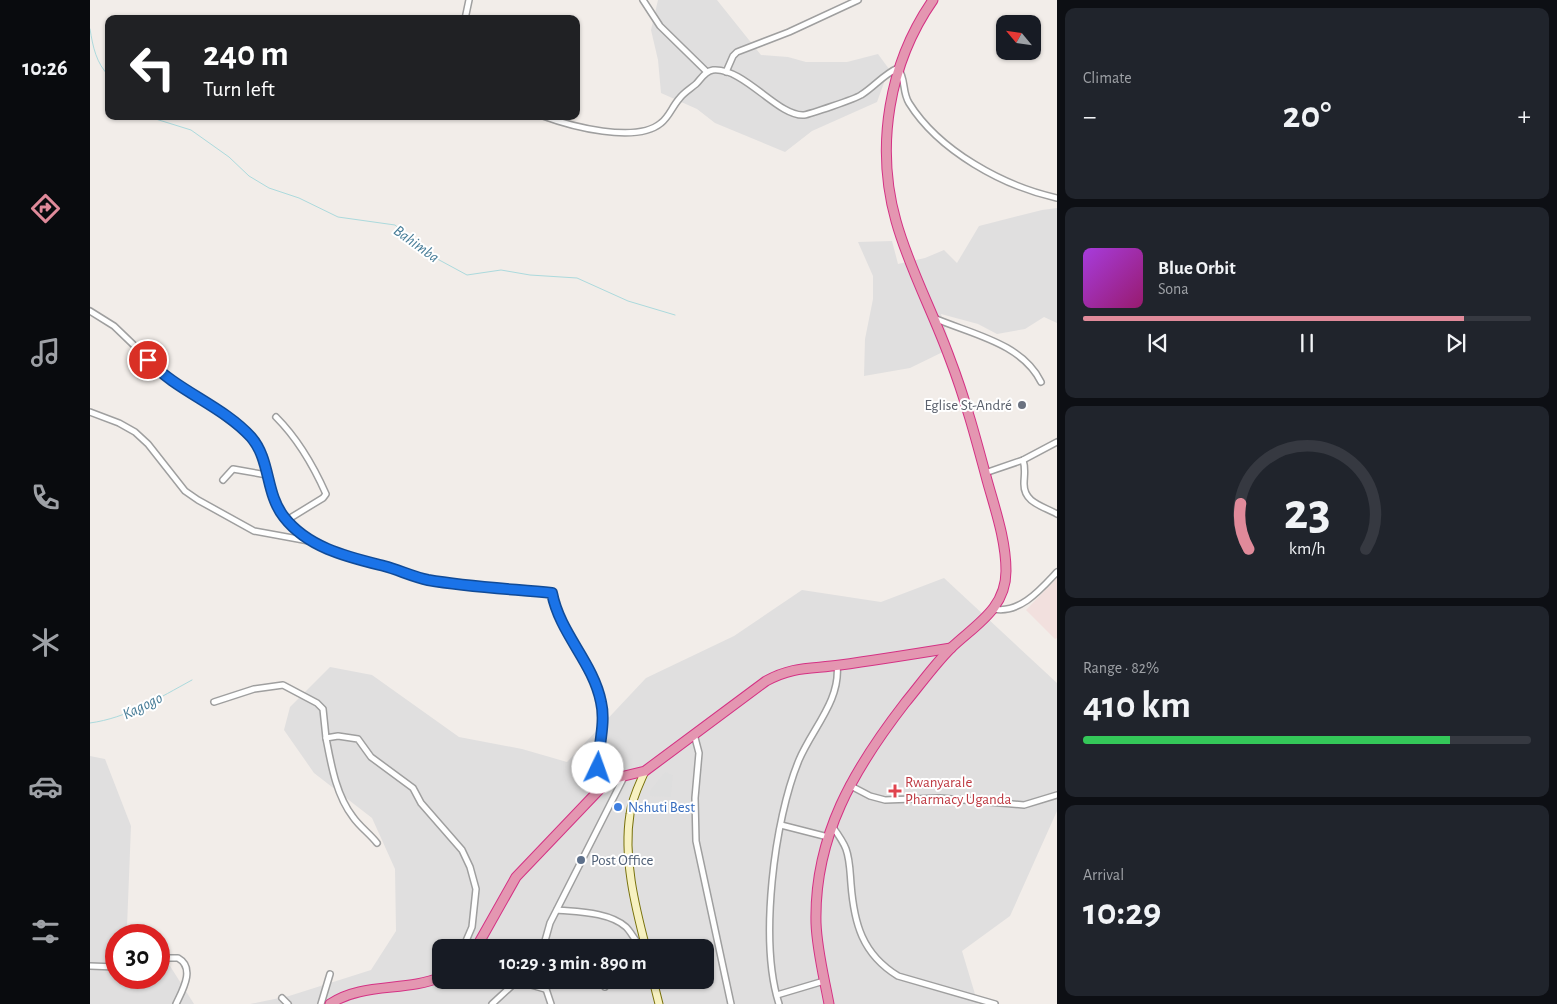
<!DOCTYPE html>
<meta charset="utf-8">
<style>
:root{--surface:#171b24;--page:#20242c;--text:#f1f3f6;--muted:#9ea1a6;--line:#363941;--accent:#e08a9a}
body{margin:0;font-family:"Alegreya Sans",sans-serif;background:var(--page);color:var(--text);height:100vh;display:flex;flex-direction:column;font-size:19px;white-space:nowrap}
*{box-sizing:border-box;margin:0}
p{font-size:16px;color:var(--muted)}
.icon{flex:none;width:28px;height:28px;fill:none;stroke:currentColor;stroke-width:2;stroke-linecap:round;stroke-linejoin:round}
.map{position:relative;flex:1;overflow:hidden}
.sheet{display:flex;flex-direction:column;gap:8px;padding:8px;background:#0d0f14;width:500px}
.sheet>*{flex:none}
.top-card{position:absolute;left:15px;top:15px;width:475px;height:105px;border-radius:10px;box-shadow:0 1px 4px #0004;background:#202124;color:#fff;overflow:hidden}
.needle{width:32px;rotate:299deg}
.tools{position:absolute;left:906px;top:15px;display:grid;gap:10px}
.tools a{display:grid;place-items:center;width:45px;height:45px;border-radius:10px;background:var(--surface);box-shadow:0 1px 4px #0004;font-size:25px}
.speed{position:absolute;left:15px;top:924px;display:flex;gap:10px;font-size:25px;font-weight:700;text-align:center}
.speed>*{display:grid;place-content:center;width:65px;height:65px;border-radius:50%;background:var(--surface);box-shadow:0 1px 4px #0004;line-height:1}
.speed .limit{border:8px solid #d22;background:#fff;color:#111}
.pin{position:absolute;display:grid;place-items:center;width:42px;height:42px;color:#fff;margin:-21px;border:2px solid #fff;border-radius:50%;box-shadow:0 1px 5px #0007}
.me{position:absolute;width:55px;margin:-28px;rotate:3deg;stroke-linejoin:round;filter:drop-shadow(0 0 4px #0008)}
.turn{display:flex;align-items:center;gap:18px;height:105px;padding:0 15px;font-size:22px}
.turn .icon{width:65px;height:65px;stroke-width:2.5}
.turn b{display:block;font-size:35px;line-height:42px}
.big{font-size:38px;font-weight:700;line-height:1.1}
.sheet .tile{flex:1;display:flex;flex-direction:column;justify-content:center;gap:8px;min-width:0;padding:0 18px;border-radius:10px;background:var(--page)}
.sheet .dial{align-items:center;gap:0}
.dial svg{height:130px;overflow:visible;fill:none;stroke:var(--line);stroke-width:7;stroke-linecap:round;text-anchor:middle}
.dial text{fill:var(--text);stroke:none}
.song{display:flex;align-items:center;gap:15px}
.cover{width:60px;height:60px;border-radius:8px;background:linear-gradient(135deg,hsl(280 70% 55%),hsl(320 70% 35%))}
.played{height:5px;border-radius:2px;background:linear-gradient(90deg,var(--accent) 85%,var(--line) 85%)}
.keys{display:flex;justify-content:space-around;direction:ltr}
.heat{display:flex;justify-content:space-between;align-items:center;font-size:28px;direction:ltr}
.charge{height:8px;border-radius:4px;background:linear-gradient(90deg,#34c759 82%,var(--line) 0)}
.trip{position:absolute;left:342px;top:939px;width:282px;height:50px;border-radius:10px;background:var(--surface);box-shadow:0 1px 4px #0004;font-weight:700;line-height:50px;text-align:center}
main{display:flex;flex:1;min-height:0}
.menu{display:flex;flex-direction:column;width:90px;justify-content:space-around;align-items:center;background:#090b0e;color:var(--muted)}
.menu .icon{width:35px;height:35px}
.menu .active{color:var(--accent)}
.menu b{font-size:22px;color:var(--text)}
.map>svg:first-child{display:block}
.residential{fill:#e0dfdf;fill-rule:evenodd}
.military{fill:#f2e0de}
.parking{fill:#dedede}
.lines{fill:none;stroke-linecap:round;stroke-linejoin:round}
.stream{stroke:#acdadd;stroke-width:1}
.street-casing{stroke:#9f9f9f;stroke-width:8}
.secondary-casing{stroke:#78710a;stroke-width:9}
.highway-casing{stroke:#d43284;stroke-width:11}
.street{stroke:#fff;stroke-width:5}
.secondary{stroke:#f7f1c1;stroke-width:7}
.highway{stroke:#e496b1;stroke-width:9}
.route-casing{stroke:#114b97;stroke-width:12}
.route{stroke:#1a73e8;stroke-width:9}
.worship-dot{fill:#6b7280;stroke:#fff;stroke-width:2}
.health-dot{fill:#e0444e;stroke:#fff;stroke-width:2}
.shop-dot{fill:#3f7fe0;stroke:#fff;stroke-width:2}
.service-dot{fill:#5c6f8a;stroke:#fff;stroke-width:2}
.labels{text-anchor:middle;stroke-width:4;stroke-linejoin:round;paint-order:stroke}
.worship-label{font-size:15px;fill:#5b616d;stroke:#fff;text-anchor:end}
.health-label{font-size:15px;fill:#be3a42;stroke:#fff;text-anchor:start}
.shop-label{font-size:15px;fill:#366cbe;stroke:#fff;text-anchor:start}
.service-label{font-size:15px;fill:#4e5e75;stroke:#fff;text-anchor:start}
.water-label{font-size:16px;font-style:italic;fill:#477c97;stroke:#fff}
</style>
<main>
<nav class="menu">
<b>10:26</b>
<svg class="icon active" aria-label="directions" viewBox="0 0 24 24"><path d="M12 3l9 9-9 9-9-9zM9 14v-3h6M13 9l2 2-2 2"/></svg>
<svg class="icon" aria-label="music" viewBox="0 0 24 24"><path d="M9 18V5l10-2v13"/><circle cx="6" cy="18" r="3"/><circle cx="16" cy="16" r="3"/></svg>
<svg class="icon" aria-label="phone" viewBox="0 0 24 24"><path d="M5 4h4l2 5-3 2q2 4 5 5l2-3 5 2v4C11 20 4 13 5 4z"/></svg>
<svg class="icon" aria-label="climate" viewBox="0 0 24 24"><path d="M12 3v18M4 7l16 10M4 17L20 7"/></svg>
<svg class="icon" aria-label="car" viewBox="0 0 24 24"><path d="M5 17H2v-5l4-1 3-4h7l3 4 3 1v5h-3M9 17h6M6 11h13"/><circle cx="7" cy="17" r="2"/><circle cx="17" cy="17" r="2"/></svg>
<svg class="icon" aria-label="filters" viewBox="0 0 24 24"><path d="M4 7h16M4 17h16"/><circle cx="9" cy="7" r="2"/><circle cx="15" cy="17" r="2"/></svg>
</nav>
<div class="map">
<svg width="967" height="1004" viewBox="0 0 967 1004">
<rect width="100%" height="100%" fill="#f2ede9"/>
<g class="residential">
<polygon points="568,0 627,0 671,55 698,57 716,62 757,62 788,54 799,69 787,102 722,131 695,152 625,123 607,109 571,93 568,60 561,30"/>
<polygon points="967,208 967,323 954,317 935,329 907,334 888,324 851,314 861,348 820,368 774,376 775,339 783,299 783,276 768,242 802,241 808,264 835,258 854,250 867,263 889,226 952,210"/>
<path d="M854,578L967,683V811L920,916L872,951L888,1004H160L199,996L281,970L306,931L305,869L282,818L224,773L194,730L200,707L240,667L282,675L369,737L432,749L477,762L556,678L644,636L712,590L791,602ZM351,948H616V980H351Z"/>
<polygon points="0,756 15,759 41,826 37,927 47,935 26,935 26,978 69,978 69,955 80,966 104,1004 0,1004"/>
</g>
<polygon class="military" points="967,578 967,638 965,639 936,610"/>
<polygon class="parking" points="575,772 583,775 581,797 560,796 560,791"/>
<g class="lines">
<g class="stream">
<path d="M0,29C3,47 6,63 19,76"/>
<polyline points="56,116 101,130 139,157 159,176 179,188 209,198 248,217 305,225 340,255 377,275 411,270 440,275 487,278 538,301 585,315"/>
<path d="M0,723C37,718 69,698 102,680"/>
</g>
<defs>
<g id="street">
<polyline points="553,0 570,26 617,72"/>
<polyline points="375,19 379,0"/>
<polyline points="636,72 643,56 647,52 699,32 768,0"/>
<path d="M453,116C480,126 546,144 571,123C579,117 582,107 589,99C593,93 600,89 606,84C611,79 615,71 623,70C654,67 688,117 714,115C720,114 765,99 771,95C784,87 794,74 808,68C816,79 812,92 819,103C849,151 913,186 967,198"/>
<path d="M0,311L24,326L76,376L110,398L160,436L175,461L187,506L197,520L220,541L258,556L337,580L462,593C470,633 501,661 511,701C515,718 509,737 508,754C507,766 509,777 510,789"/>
<path d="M844,318C881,334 932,343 951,382"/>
<polyline points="0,412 29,423 45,432 58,444 95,491 108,500 164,531 219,541"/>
<path d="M186,417C207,438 224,467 236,494L233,498L197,520"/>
<path d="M933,460C936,469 934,475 934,484C934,503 953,506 967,514"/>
<polyline points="895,473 933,460 967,442"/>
<polyline points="133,480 143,469 177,475"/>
<path d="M904,609C930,614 951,589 967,572"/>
<polyline points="124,702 164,689 193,685 227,703 233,709 236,738 248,736 268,739 281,757 323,788 331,803 372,850 380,867 386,889 382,927 373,948"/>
<polyline points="604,734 609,753 605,798 606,841 641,1004"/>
<path d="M236,738C241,764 246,795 263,817C269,826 280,834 287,843"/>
<polyline points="759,785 780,796 795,800 850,798 934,805 967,795"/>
<polyline points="691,825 738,837"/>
<path d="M742,826C747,833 753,841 756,849C760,860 760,872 761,884C764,923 772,954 808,976L905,1004"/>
<path d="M467,910C488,912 519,912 536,927C543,934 545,943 554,948"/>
<polyline points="453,948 460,923 534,777"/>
<path d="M69,958H88C106,968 92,991 86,1004"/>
<polyline points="0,966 26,967"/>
<polyline points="453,980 461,1004"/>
<polyline points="427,981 455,989"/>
<polyline points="515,987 516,980"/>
<polyline points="687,995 734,981"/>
<polyline points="192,998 198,1004"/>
<polyline points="231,1004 240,974"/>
<polyline points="402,1004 428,980"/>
<path d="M689,1004C669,941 684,820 709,760C722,729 751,700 747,665"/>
</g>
<g id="secondary">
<path d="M555,771C549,785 542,798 540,814C533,857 545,906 556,948"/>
<polyline points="563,980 569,1004"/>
</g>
<g id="highway">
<path d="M386,948L426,877L510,789L526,778L555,771L676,681C703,666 722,669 750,665C787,660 824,654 861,648"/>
<path d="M240,1004C272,982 316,992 351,977"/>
<path d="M739,1004C734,977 727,950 726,923C724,836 764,769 815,703C830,685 844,665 861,648C885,625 916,609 916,571C916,540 905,509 897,480C886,439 875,398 860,359C843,312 819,268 806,221C785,146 799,63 843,0"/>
</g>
</defs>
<use href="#street" class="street-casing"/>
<use href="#secondary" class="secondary-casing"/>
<use href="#highway" class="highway-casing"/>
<use href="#street" class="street"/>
<use href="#secondary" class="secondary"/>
<use href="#highway" class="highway"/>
</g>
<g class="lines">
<defs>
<path id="route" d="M58,360C87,391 133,406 161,437C181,460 175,493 194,517C218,548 258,557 294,566C309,570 323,577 338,580C379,587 421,589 462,593C470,634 503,662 511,702C516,723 508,747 508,768"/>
</defs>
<use href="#route" class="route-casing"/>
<use href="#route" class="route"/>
</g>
<circle class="worship-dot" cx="932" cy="405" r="5"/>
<path class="health-dot" d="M802.5 783.5h5v5h5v5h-5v5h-5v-5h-5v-5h5z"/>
<circle class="shop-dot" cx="528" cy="807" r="5"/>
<circle class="service-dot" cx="491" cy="860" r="5"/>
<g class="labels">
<g class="worship-label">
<text x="922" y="410">Eglise St-André</text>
</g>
<g class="health-label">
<text x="815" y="787">Rwanyarale<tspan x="815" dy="17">Pharmacy Uganda</tspan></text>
</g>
<g class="shop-label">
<text x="538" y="812">Nshuti Best</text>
</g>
<g class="service-label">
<text x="501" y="865">Post Office</text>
</g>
<g class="water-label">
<text transform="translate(327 243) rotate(36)" y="6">Bahimba</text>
<text transform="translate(52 705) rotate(-26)" y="6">Kagogo</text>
</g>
</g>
</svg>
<div class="tools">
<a><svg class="needle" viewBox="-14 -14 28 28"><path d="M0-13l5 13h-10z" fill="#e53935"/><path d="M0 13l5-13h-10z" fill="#9ea1a6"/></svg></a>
</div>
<div class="speed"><div class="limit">30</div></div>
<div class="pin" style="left:58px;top:360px;background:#d93025"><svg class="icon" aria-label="arrive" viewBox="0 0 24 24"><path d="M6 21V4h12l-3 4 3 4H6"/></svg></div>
<svg class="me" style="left:508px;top:768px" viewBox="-20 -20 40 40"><circle r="19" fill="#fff"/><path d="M0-13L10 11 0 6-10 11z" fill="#1a73e8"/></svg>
<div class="trip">10:29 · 3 min · 890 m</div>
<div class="top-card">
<div class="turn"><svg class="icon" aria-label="left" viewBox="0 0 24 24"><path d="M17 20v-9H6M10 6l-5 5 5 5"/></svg><div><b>240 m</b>Turn left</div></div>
</div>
</div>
<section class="sheet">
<div class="tile"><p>Climate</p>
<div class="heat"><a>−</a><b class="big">20°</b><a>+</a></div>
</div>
<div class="tile">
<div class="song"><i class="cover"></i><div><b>Blue Orbit</b><p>Sona</p></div></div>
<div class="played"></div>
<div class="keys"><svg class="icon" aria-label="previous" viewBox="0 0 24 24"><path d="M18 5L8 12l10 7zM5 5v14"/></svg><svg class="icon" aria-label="pause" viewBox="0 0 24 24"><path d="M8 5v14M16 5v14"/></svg><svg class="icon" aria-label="next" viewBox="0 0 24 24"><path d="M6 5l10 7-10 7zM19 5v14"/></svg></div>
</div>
<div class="tile dial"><svg viewBox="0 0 100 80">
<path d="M14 69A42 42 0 1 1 86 69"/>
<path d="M14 69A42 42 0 0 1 9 41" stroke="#e08a9a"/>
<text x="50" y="56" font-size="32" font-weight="700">23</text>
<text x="50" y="72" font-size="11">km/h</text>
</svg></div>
<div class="tile"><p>Range · 82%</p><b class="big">410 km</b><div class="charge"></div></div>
<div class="tile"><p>Arrival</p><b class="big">10:29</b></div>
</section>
</main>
